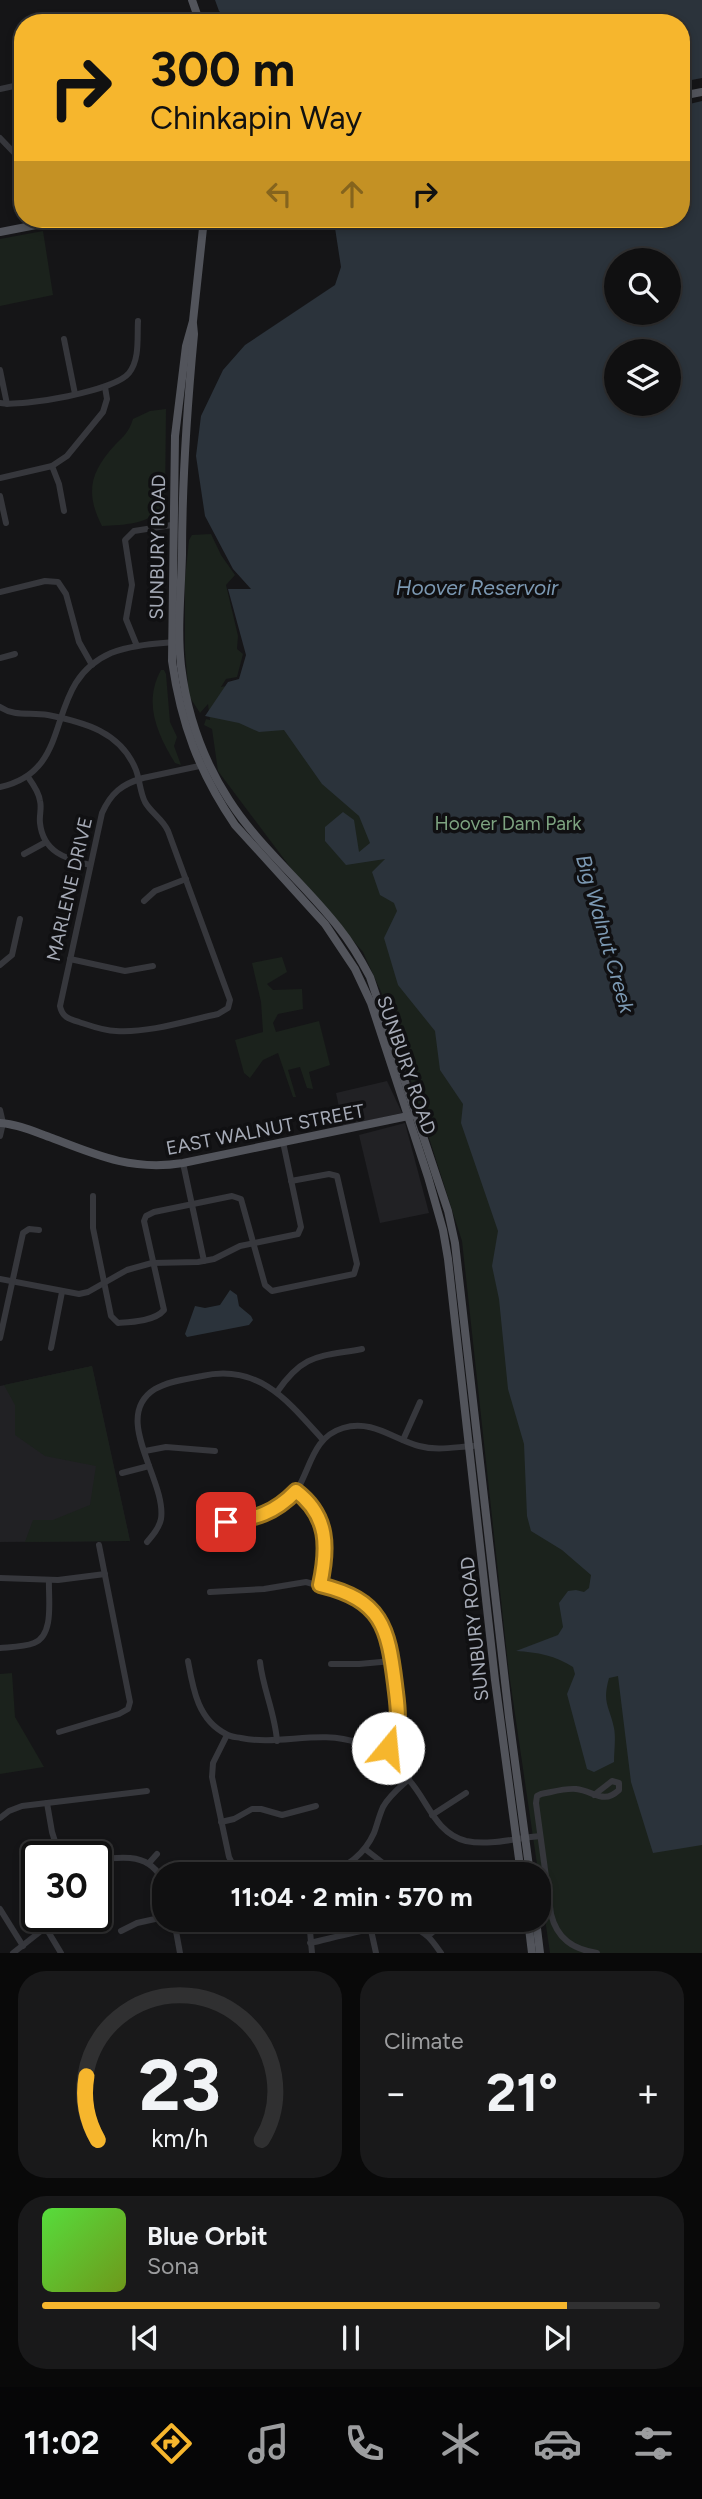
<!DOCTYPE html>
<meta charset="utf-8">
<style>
:root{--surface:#101011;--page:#19191a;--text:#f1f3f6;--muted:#9c9d9f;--line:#303031;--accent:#f6b62d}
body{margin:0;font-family:Figtree,sans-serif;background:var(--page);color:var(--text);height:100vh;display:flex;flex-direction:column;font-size:26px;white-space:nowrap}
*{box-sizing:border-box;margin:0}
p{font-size:23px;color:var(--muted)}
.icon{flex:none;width:38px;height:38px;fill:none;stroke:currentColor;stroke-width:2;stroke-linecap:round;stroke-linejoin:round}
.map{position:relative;height:1953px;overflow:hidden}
.panel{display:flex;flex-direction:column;gap:18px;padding:18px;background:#090909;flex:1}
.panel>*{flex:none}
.top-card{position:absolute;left:14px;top:14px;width:676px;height:214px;border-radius:28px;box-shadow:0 4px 10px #0003,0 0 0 2px var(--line);background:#f6b62d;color:#111;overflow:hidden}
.controls{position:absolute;left:604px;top:248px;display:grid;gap:14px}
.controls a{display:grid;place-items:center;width:77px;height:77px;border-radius:50%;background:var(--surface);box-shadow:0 4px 10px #0003,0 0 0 2px var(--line);font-size:35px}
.speed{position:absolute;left:21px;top:1841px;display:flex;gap:14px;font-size:35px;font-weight:700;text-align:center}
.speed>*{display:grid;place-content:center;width:91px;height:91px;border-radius:50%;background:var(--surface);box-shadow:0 4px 10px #0003,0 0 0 2px var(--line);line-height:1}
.speed .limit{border:4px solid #111;border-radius:10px;background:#fff;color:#111}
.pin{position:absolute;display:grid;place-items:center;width:60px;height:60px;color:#fff;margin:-30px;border-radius:14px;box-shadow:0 4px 10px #0006}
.me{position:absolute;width:77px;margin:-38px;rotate:17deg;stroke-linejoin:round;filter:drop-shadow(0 0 5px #0008)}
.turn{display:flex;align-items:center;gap:24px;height:147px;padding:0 21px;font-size:32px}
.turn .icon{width:91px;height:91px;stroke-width:2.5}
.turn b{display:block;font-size:49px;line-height:60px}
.lanes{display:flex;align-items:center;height:66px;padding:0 21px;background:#0003;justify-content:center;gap:35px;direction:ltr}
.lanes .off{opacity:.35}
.big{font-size:52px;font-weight:700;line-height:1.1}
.panel .widget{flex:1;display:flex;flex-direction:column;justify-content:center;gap:10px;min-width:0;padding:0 24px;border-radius:28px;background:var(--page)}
.panel .dial{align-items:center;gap:0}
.dial svg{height:182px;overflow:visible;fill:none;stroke:var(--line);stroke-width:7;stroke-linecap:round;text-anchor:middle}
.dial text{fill:var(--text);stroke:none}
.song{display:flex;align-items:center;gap:21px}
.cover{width:84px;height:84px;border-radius:10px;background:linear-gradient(135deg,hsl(110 70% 55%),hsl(80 70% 35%))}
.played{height:7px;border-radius:4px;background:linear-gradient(90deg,var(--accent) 85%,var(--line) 85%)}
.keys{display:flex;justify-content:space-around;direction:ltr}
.heat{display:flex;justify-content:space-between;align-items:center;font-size:38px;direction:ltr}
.panel .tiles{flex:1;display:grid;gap:18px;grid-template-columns:1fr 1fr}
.widget:last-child{grid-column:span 2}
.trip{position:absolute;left:152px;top:1862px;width:399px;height:70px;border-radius:28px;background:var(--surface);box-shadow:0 4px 10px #0003,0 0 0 2px var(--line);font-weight:700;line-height:70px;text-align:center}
.menu{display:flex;height:112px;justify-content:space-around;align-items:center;background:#060607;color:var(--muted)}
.menu .icon{width:49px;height:49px}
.menu .selected{color:var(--accent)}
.menu b{font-size:32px;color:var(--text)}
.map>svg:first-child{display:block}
.built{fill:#212124}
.green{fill:#1b221c}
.water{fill:#2b333b;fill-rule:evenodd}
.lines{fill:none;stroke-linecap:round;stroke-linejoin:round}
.minor{stroke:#36373c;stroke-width:6}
.major{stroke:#52545b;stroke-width:8}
.route-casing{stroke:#a0761d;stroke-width:18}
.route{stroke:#f6b62d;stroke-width:12}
.labels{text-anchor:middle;stroke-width:7;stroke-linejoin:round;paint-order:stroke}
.street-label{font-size:19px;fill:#a6abb7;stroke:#101012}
.park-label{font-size:19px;fill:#7da380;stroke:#101012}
.water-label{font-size:21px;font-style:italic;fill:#7c99b3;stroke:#101012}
</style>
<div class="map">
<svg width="702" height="1953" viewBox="0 0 702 1953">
<rect width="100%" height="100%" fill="#151517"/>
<g class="built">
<polygon points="387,1081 402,1113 343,1126 336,1093"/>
<polygon points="405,1123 429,1213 380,1223 359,1135"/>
<polygon points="92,1366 130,1541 0,1542 0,1386"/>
</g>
<g class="green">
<polygon points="43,231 53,295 0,306 0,239"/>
<path d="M166,409L165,506C149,524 126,525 102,526C85,493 90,472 115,445C124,436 129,432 133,419L150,411Z"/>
<polygon points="211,534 221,555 235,575 226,585 238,636 237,649 243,654 237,677 226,679 221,687 702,582 702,1953 550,1953 509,1673 462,1241 386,1003 363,952 293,871 218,771 212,729 204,725 206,719 210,720 208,704 200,713 189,696 185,651 185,579 189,540 192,535"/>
<path d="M161,670H164L166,674L170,722L177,737L174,746L181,765L175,763C157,733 143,703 161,670Z"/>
<polygon points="282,957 287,972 267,984 273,990 302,989 303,1009 278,1014 273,1023 276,1032 319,1021 330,1065 309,1072 313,1089 307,1088 300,1067 288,1070 296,1097 293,1097 278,1053 263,1060 250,1078 244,1073 235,1040 263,1032 261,1002 252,963"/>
<polygon points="92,1366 130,1541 25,1542 33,1520 53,1520 90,1505 96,1466 45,1456 15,1435 15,1405 4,1385"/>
<polygon points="12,1673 15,1717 44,1767 0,1774 0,1674"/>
</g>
<g class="water">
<polygon points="215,0 702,0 702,78 681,82 681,23 232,23 219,11"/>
<path d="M702,101V1845L653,1853L631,1782L618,1676L609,1678C602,1703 609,1705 614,1728C616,1738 614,1751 614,1762L594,1772L587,1769L567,1694L575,1674L573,1667C556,1656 537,1652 516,1651L558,1635L563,1627L559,1603L568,1591L576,1590L584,1592L589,1588L591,1575L562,1550L531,1531L527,1516L524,1444L508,1389L499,1299L492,1266L498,1231L461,1123L463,1104L440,1070L435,1031L398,985L384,938L397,911L394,903L380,895L372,872L385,859L346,865L325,841V827L343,812L354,820L359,852L370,843L359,816L322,784L284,730L259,732L239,723L205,716L228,682L239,679L246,655L228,589H251L233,569L205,516L196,456L201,416L223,370L245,345L335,285L341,267L335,228L330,219H681V106ZM616,261H668V313H616ZM616,352H668V404H616Z"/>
<polygon points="230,1290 237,1295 239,1306 251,1316 253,1320 249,1325 187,1337 185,1334 195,1306 205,1308 220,1305"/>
</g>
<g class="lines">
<g class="minor">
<polyline points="71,23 104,19"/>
<polyline points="0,89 23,84"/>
<polyline points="0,138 23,162"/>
<polyline points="64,339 75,394"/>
<polyline points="0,370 7,404"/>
<path d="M0,403C23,407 115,391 129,373C140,359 137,338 138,321"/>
<polyline points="52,466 59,484 64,511"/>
<polyline points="0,478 52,466 67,456 103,412 107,399 105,387"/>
<polyline points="0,496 6,523"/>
<polyline points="0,592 45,581 58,582 66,594 79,642 92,665"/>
<polyline points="137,646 126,619 132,585 125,540 134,531 172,525"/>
<polyline points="0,658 15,654"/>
<path d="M0,707C14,717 31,712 48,715C84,722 121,732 136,770C140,781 140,792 145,802C151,813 163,819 168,831L230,1000L228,1008L218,1014C186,1021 149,1033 116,1031C104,1031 91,1026 79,1022C69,1019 62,1017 60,1006L102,813C111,793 122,784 143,778L204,765"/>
<path d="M28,777C33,784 39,792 40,801C42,808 39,816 40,823C43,852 66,859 90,865"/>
<path d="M0,787C79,770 40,684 111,653C131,645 154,644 175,642"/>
<polyline points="24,854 46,842"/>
<polyline points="144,901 155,891 186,879"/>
<polyline points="70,959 125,971 153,966"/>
<polyline points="0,965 12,955 20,919"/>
<polyline points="0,1110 3,1123 0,1136"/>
<polyline points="183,1163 204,1261"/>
<path d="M93,1196V1228L111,1316L118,1323C132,1322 155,1321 164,1310L144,1221L146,1216L154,1212L232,1196L241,1199L265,1285L272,1291L354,1274L357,1264L337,1176L329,1174L291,1181"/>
<polyline points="0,1279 79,1294 88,1292 127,1270 152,1263 198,1262 214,1259 240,1246 298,1234 301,1227 283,1142"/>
<polyline points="0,1338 23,1233 29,1229 39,1230"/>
<polyline points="51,1348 62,1292"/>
<path d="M277,1392C304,1353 319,1357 362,1349"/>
<polyline points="403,1440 420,1402"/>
<polyline points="145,1451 166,1447 215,1451"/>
<polyline points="122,1473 149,1466"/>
<path d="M296,1491C329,1515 328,1548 320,1585"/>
<path d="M226,1522C252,1519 281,1514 297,1490C311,1467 313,1437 343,1428C372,1419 393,1439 419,1446C437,1451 455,1447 473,1446"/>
<path d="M147,1542C153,1535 159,1528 161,1519C167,1480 110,1417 155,1389C168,1381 187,1379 202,1376C259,1363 289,1402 323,1440"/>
<polyline points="0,1578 58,1580 105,1574"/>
<polyline points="210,1592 264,1589 306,1582 348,1594 366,1604 380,1620 390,1646 398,1709 396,1735 382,1756"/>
<path d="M0,1648C11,1647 24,1647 34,1643C55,1635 48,1597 49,1580"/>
<path d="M188,1661C193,1689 198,1720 226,1734C230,1737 236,1737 241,1738C279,1746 321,1729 358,1743C377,1750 396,1764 409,1780C428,1801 435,1833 466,1841C490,1846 516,1838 540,1836"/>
<path d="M260,1662C263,1689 275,1713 277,1741"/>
<polyline points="331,1664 359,1664 392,1661"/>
<polyline points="59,1732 119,1714 128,1709 130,1702 99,1545"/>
<polyline points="227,1735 213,1763 212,1777 229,1857 234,1867 243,1874"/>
<path d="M594,1795L612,1781L619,1783V1790C603,1805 594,1791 576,1789C565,1788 552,1792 541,1794L537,1796L536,1803L551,1914C557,1939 573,1949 597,1953"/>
<polyline points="47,1803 52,1832 60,1857"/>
<polyline points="432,1815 466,1793"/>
<polyline points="0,1818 9,1811 22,1806 147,1791"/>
<polyline points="221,1822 234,1819 252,1809 261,1809 282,1815 316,1806"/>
<polyline points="365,1849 383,1863"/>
<path d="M96,1860C124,1856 151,1853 164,1883"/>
<polyline points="149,1863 157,1854"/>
<path d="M324,1874C346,1868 364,1855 374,1833C377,1825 379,1816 383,1807C389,1796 399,1788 409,1779"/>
<polyline points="0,1909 23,1946"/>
<polyline points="174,1920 180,1953"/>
<polyline points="309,1920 312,1953"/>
<polyline points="46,1928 61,1953"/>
<polyline points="371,1930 376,1953"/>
<polyline points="121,1931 137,1923 164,1917"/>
<polyline points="428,1936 447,1920"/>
<path d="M310,1943C334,1938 393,1920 413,1928C427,1932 433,1942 441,1953"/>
<polyline points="13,1953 60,1916"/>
</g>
<g class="major">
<polyline points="192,0 200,23"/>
<polyline points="681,96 702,92"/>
<path d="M204,219L193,321L186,346L175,436L172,661C181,724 199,772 235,825L325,924L355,969L371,1003L428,1177L443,1230L448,1259L495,1680L521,1874"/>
<polyline points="0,232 67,219"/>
<path d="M193,324L194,334C187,408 182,481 182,555C181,592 177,630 181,666C187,714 203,760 229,800C259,847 305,884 339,928C351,943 361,960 370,977L448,1211L455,1243L509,1717L530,1874"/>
<path d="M0,1123C18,1124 35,1132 52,1138C98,1156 133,1171 183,1163L413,1115"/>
<polyline points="528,1920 532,1953"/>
<polyline points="536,1920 540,1953"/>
</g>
</g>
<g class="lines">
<defs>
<path id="route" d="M226,1522C255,1519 275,1513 296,1491C329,1516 328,1548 320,1585C382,1600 388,1627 395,1684C398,1710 402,1725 388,1748"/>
</defs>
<use href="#route" class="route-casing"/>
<use href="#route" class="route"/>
</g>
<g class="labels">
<g class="street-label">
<text transform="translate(157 547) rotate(-89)" y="7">SUNBURY ROAD</text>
<text transform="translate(69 889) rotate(-77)" y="7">MARLENE DRIVE</text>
<text transform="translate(407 1065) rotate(71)" y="7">SUNBURY ROAD</text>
<text transform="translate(265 1129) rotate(-11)" y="7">EAST WALNUT STREET</text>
<text transform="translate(474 1629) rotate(-96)" y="7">SUNBURY ROAD</text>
</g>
<g class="park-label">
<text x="508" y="830">Hoover Dam Park</text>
</g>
<g class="water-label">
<text x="477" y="595">Hoover Reservoir</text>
<text transform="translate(605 934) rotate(74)" y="7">Big Walnut Creek</text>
</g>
</g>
</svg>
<div class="controls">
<a><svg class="icon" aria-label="search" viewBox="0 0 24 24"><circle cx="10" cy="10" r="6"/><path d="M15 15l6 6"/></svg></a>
<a><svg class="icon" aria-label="layers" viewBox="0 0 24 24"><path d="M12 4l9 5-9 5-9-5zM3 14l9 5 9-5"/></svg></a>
</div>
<div class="speed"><div class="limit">30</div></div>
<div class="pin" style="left:226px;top:1522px;background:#d93025"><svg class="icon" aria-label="arrive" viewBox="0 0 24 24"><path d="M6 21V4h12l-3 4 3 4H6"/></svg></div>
<svg class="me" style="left:388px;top:1748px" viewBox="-20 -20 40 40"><circle r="19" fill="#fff"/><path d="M0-13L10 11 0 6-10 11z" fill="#f6b62d"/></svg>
<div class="trip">11:04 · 2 min · 570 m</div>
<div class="top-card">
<div class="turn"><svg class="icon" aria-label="right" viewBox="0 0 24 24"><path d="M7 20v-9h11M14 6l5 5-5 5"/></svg><div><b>300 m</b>Chinkapin Way</div></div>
<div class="lanes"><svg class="icon off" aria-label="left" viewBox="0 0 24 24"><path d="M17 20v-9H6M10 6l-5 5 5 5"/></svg><svg class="icon off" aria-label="ahead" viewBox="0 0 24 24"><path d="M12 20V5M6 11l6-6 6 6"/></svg><svg class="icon" aria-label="right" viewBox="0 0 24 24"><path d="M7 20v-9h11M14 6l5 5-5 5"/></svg></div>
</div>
</div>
<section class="panel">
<div class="tiles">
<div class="widget dial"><svg viewBox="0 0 100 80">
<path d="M14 69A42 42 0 1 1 86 69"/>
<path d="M14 69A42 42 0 0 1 9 41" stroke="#f6b62d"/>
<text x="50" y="56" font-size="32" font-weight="700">23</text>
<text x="50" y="72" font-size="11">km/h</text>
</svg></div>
<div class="widget"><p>Climate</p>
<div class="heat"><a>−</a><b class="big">21°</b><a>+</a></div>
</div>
<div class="widget">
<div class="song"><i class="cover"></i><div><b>Blue Orbit</b><p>Sona</p></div></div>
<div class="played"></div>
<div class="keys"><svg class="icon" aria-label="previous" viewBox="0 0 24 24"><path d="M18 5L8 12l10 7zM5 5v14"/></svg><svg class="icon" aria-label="pause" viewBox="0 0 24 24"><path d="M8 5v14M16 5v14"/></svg><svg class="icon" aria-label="next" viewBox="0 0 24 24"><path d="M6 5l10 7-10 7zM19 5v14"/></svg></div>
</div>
</div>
</section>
<nav class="menu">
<b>11:02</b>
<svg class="icon selected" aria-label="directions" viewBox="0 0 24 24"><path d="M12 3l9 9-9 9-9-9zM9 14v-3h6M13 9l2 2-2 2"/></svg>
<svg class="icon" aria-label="music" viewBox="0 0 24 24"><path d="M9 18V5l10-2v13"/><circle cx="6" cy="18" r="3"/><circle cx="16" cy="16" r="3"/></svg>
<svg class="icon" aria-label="phone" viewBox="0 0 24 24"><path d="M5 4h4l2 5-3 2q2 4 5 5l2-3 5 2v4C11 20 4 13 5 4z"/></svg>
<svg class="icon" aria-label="climate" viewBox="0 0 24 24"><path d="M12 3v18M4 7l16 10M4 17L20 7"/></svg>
<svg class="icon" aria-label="car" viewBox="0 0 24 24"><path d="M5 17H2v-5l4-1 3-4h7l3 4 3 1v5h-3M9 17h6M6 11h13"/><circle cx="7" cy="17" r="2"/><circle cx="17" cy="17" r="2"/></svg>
<svg class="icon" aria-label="filters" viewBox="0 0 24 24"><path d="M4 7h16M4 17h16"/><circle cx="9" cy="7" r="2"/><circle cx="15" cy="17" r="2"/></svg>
</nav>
